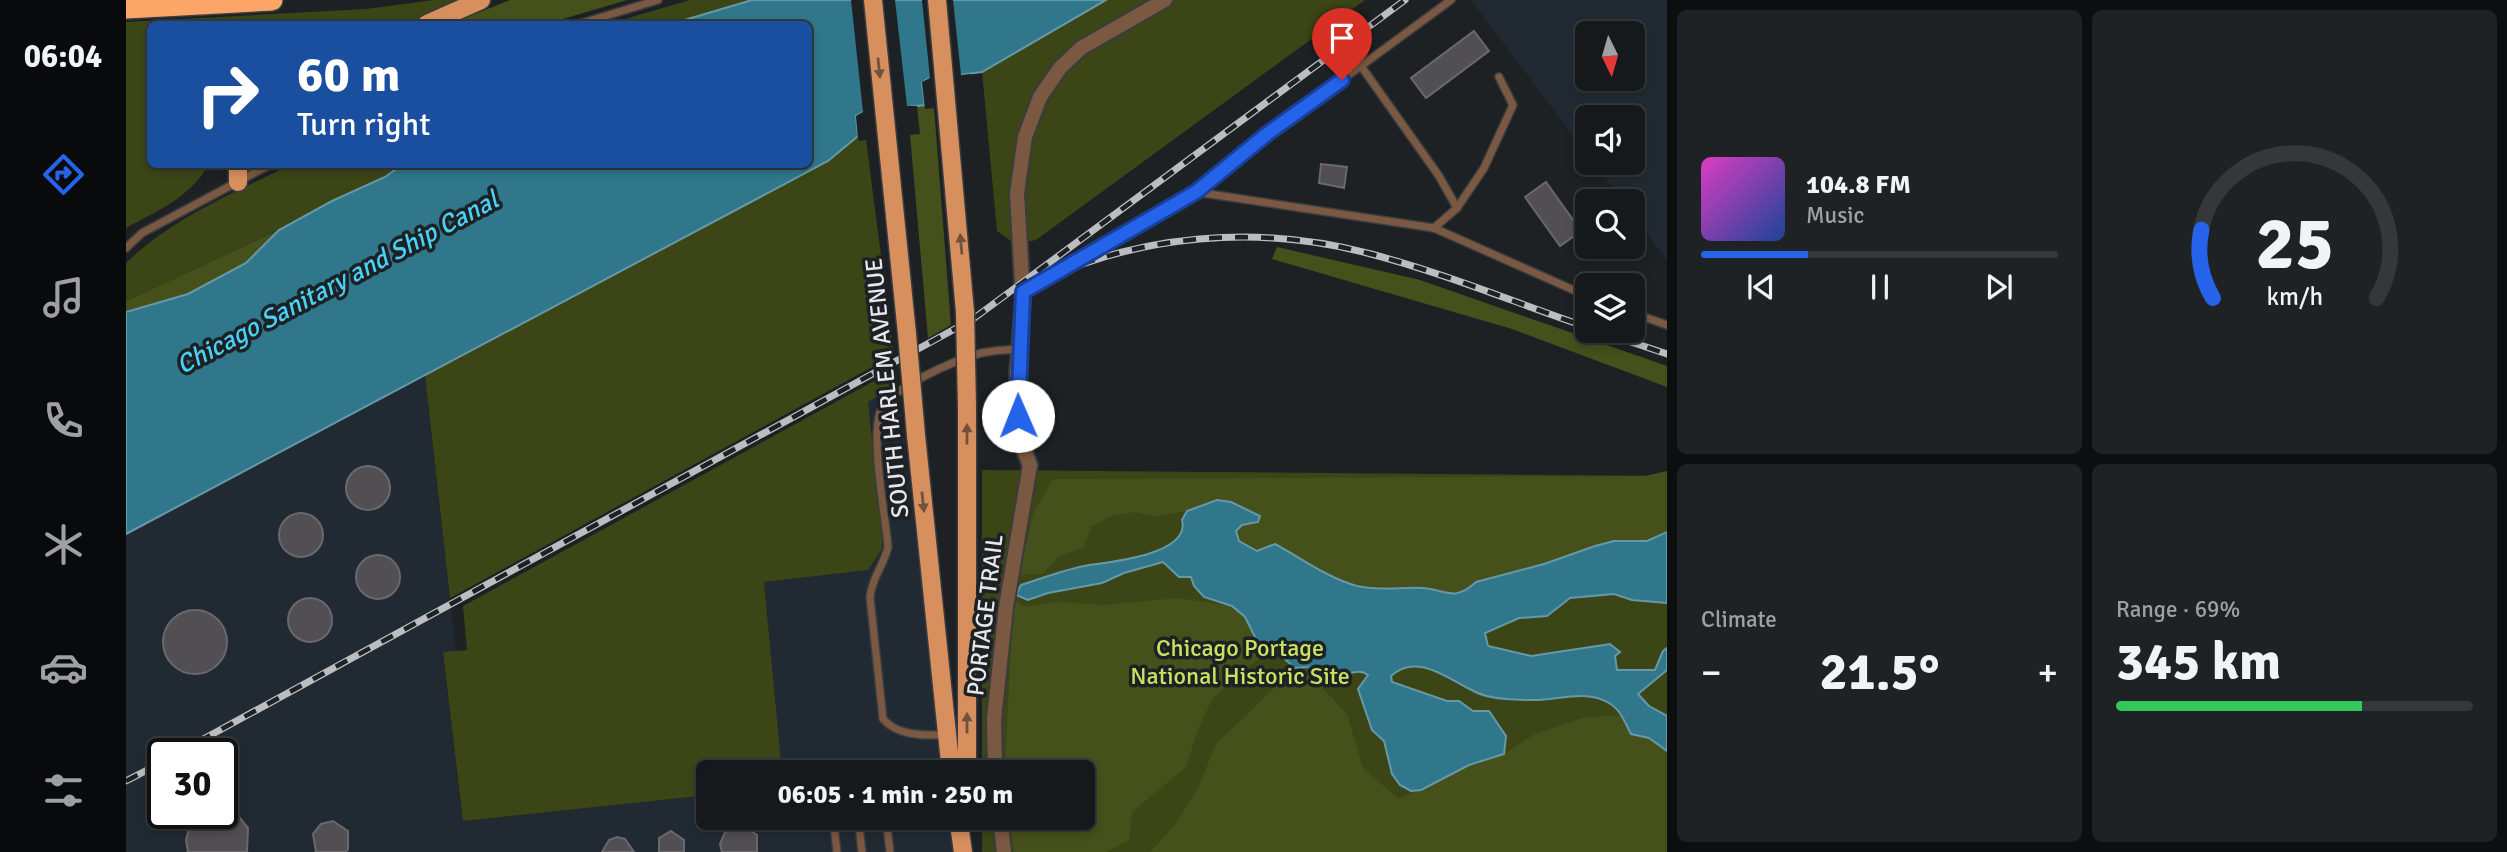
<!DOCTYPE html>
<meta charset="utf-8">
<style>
:root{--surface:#16191b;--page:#1f2224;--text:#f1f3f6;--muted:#9ea0a3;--line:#35383a;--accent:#2563eb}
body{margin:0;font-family:Signika,sans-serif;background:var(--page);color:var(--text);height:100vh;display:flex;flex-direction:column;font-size:26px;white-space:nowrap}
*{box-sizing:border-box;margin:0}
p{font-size:23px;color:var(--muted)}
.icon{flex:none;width:38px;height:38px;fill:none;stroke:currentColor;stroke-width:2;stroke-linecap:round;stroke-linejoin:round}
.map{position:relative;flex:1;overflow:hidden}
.drawer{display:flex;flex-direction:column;gap:10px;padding:10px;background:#0c0e0f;width:840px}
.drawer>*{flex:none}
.banner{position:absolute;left:21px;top:21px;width:665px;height:147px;border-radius:10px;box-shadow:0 4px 10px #0003,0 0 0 2px var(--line);background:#1a4fa0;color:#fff;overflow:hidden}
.needle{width:46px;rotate:175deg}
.controls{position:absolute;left:1449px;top:21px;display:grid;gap:14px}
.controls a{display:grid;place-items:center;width:70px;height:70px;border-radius:10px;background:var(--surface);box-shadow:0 4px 10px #0003,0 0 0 2px var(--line);font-size:35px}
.speed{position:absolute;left:21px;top:738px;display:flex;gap:14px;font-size:35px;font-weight:700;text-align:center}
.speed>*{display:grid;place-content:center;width:91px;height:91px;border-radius:50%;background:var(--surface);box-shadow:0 4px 10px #0003,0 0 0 2px var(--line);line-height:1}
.speed .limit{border:4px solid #111;border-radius:10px;background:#fff;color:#111}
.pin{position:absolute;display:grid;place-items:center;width:60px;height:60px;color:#fff;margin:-72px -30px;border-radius:50% 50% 50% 0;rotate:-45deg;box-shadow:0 0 7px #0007}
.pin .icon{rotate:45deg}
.me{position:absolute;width:77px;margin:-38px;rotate:359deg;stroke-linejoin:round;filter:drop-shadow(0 0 5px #0008)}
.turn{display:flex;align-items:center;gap:24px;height:147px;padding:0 35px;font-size:32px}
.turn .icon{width:91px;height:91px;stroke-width:2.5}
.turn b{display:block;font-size:49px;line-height:60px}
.big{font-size:52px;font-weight:800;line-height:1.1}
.drawer .card{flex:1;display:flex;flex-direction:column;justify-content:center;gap:10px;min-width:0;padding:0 24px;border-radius:10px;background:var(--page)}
.drawer .dial{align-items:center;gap:0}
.dial svg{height:182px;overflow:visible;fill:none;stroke:var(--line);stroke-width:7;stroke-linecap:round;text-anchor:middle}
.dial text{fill:var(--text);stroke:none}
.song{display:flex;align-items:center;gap:21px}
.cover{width:84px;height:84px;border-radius:10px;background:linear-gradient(135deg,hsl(310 70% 55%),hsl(220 70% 35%))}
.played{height:7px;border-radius:4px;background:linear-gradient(90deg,var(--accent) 30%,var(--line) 30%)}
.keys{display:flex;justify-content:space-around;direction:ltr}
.heat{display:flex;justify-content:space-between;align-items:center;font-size:38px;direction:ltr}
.charge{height:10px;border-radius:5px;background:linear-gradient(90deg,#34c759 69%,var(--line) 0)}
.drawer .tiles{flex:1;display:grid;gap:10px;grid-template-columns:repeat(2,1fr)}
.trip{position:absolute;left:570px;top:760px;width:399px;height:70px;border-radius:10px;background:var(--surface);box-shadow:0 4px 10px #0003,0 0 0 2px var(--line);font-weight:800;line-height:70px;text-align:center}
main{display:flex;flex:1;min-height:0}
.dock{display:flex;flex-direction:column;width:126px;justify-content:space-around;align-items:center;background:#090a0b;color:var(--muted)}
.dock .icon{width:49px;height:49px}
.dock .current{color:var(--accent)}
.dock b{font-size:32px;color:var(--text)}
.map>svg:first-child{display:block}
.built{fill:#212a32;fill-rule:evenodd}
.green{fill:#3c4515}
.forest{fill:#46501b}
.water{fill:#30778c;stroke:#6699a8;stroke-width:2}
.pier{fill:#1d2124}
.building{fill:#514f54;stroke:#6a686d;stroke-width:2}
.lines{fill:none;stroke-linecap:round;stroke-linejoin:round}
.service-casing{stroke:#393d40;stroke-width:10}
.minor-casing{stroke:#393d40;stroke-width:18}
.primary-casing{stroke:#393d40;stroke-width:21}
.motorway-casing{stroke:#393d40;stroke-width:24}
.service{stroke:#7b5841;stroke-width:7}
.minor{stroke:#7b5841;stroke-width:14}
.primary{stroke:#d78f5e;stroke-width:18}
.motorway{stroke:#fca568;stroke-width:21}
.rail-casing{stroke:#bbbdc0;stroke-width:7}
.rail{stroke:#1d2124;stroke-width:4.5;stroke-dasharray:13;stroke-linecap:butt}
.primary-bridge-casing{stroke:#393d40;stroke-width:21;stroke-linecap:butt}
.primary-bridge{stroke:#d78f5e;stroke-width:18}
.oneway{fill:#71523e}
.route-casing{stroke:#184099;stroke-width:18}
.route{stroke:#2563eb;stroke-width:12}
.labels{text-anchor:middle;stroke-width:7;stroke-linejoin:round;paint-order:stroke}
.street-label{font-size:24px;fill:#e5e7ea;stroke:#1d2124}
.park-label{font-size:24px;fill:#c9e361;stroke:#1d2124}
.water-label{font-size:26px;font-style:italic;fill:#49d2f8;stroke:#1d2124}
</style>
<main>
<nav class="dock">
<b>06:04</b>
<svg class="icon current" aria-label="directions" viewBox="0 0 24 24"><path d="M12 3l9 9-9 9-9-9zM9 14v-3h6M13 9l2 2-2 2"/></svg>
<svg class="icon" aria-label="music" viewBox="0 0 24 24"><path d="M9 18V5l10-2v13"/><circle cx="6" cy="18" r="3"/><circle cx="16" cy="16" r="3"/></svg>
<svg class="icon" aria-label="phone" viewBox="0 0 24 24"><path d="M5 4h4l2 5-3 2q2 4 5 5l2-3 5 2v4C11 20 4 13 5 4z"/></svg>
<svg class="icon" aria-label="climate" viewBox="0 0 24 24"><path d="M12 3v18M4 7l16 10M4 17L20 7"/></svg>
<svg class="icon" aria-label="car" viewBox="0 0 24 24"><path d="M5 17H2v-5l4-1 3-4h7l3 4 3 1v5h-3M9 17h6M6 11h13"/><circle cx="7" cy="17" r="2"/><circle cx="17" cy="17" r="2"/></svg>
<svg class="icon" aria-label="filters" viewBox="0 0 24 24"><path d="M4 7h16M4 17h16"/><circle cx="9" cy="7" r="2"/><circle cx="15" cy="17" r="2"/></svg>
</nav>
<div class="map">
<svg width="1541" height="852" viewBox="0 0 1541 852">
<rect width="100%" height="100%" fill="#1d2124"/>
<g class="built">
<path d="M1345,0H1541V260L1507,215V201H1497L1468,163H1507V117H1461V154ZM1461,33H1507V79H1461Z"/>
<path d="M299,375L330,651L317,652L337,821L583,795V817H823L827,852H0V534ZM37,754H96V814H37Z"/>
<polygon points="772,384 818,772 656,772 638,582 742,570 742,401"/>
</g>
<g class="green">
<path d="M308,0H329L330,6L288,24H24V164L82,165C65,197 31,211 0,228V22L240,9Z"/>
<polygon points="564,0 626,0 545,24 482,24"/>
<polygon points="980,0 1239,0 910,240 889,244 871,231 856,72"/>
<polygon points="732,136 733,141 740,140 768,355 324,598 299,375 702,161"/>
<path d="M164,165H276L259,177L206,201L153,230L0,301V263C46,218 108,193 164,165Z"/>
<polygon points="770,369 772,384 742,402 756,533 756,549 742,570 638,582 656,772 583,772 583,795 337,821 317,652 341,650 337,606"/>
<polygon points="856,470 1541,476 1541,852 856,852 856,817 957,817 957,772 856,772"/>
</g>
<g class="forest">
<polygon points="384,0 501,0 420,24 324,24"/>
<polygon points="799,105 799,109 808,108 825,325 802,338 784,135 794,134 791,106"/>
<polygon points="153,230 120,263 62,294 0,312 0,301"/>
<polygon points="1151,247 1294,280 1541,366 1541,387 1386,329 1146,259"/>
<polygon points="1541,471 1541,532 1521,541 1488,541 1469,546 1418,564 1350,582 1342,589 1323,596 1299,588 1232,586 1143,549 1131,551 1113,541 1110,530 1116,525 1132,522 1091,500 1061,511 1029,517 1010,512 985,516 965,527 958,547 933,556 917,574 892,575 908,512 927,479 1519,476"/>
<polygon points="1052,598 1106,606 1119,617 1132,642 1147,649 1110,675 1086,700 1072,729 1060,767 1006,812 1003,840 980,852 888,852 883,817 957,817 957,772 879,772 887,599 899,607 931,602 977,605"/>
<polygon points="1169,668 1184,675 1221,714 1237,768 1273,799 1343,765 1378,754 1407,735 1456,718 1496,715 1505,734 1523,738 1541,751 1541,852 1024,852 1049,825 1072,788 1090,744"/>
</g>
<g class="water">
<polygon points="626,0 980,0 856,72 801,79 796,83 799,105 737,112 730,116 732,136 702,161 0,534 0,312 62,294 120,263 153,230 206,201 259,177 276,165 682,164 682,24 545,24"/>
<path d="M1091,500L1105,502L1134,516L1132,522L1116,525L1110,531L1113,541L1131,551L1149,544C1175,558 1202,578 1231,586C1252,591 1274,587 1296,588C1320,589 1327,603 1350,582L1418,564L1469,546L1488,541H1521L1541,532V603L1506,600L1488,594L1444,598L1421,616L1393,618L1359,633L1362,646L1405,656L1484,644L1494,652L1489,656L1491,670H1529L1537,651L1541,648V670L1512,694L1523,706L1541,716V751L1523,738L1505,734C1499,723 1495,710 1483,703C1460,689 1433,700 1409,700C1395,700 1379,700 1365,697C1335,693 1297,647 1265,676L1266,682L1321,701H1333L1347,711H1363L1380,736L1378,754L1343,765L1295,790L1285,791L1274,785L1266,774L1258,741L1246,730L1232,689L1242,675C1231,667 1221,677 1209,675C1189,671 1192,665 1169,668L1147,649L1132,643L1119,617L1106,606L1078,597L1068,586L1065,577H1053L1037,562L998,573L976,583L922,593L902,600L890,595L895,585C917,578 940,569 963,565C986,562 1065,554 1056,520L1061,511Z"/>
</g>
<g class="pier">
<polygon points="725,0 769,0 781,106 791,106 791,109 733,118 735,136 732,140 730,116 737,112"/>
<polygon points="796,0 827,0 835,75 845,74 845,78 800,84 802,105 799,109 796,82 804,78"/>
</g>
<g class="building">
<polygon points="1348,31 1363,51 1300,98 1285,78"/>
<polygon points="1195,164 1221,167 1218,188 1193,183"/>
<polygon points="1420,182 1455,231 1434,246 1399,197"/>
<circle cx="242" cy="488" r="22"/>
<circle cx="175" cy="535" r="22"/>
<circle cx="252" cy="577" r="22"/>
<circle cx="184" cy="620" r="22"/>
<circle cx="69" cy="642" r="32"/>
<polygon points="96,806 110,813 122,828 121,852 62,852 60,840 65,821 72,814 96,814"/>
<polygon points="207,821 222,831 222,849 220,852 190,852 187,834 195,824"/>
<polygon points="616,825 631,835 631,852 596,852 594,844 599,832"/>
<polygon points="545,831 558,840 558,852 533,852 533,838"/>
<polygon points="491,837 499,839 508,852 476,852 483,840"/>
</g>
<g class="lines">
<defs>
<g id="service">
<polyline points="453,24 532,0"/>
<polyline points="1235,66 1325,0"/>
<polyline points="1331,208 1358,168 1387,105 1373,77"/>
<polyline points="1308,228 1461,296"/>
<polyline points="0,248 16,233 145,164"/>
<polyline points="897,291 1070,192 1141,134 1235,66 1313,176 1331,208 1308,228 1070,192"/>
<polyline points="1507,313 1541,325"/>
<path d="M821,735C798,735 773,737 757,719L744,597C746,577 758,565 762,547C759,512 745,445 754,412C761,389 832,359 855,353C867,350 880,350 892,349"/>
<polyline points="707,817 711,852"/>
<polyline points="732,817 736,852"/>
<polyline points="760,817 764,852"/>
</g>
<g id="minor">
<polyline points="869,772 868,719 880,607 904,465 893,438 891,373 897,299 891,193 899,137 914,97 934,68 955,48 1039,0"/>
<polyline points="874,817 878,852"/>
</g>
<g id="primary">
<polyline points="747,0 781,334"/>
<polyline points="811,0 839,312"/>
<polyline points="301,24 355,0"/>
<polyline points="112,164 112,182"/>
<polyline points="841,407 841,772"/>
<polyline points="790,435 825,772"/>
<polyline points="832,817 837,852"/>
</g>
<polyline id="motorway" points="0,8 146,0"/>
</defs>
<use href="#service" class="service-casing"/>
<use href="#minor" class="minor-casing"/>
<use href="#primary" class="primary-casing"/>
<use href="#motorway" class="motorway-casing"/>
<use href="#service" class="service"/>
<use href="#minor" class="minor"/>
<use href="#primary" class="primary"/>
<use href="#motorway" class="motorway"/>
<defs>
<g id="rail">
<path d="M908,284C1012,234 1133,224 1245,254C1318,273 1390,303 1461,327"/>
<polyline points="1472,331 1541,354"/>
<polyline points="50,754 847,319 1279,0"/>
<polyline points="0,781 37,762"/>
</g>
</defs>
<use href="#rail" class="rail-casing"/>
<use href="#rail" class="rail"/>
<defs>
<g id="primary-bridge">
<polyline points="839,312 841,407"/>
<polyline points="781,334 790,435"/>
</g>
</defs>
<use href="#primary-bridge" class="primary-bridge-casing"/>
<use href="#primary-bridge" class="primary-bridge"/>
</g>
<defs><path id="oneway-solid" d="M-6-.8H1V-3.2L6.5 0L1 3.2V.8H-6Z" transform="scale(1.75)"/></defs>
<g class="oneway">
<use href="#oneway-solid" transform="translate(753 68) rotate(84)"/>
<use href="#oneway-solid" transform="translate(835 244) rotate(-95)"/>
<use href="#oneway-solid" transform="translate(841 434) rotate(-90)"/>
<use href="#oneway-solid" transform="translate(797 502) rotate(84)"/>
<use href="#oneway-solid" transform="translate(841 723) rotate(-90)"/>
</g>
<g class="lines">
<defs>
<polyline id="route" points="892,416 897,292 1070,192 1141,134 1216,80"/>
</defs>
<use href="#route" class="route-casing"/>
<use href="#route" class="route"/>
</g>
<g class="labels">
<g class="street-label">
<text transform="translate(761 388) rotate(-96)" y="8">SOUTH HARLEM AVENUE</text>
<text transform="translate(859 615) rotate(-83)" y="8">PORTAGE TRAIL</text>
</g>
<g class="park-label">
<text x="1114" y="656">Chicago Portage<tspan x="1114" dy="28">National Historic Site</tspan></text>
</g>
<g class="water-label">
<text transform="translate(211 282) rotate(-28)" y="9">Chicago Sanitary and Ship Canal</text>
</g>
</g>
</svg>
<div class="controls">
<a><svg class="needle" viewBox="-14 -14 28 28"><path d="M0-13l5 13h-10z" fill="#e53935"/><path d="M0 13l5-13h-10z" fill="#9ea0a3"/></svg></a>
<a><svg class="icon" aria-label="sound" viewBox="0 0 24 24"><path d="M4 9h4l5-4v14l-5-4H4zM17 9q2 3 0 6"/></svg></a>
<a><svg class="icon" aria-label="search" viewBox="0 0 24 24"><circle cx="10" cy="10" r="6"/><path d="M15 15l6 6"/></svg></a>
<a><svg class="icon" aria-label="layers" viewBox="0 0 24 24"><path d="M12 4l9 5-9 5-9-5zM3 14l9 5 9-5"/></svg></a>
</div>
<div class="speed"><div class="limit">30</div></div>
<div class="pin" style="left:1216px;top:80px;background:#d93025"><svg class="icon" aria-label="arrive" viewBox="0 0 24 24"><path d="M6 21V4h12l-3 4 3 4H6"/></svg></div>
<svg class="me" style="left:892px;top:416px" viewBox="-20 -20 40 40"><circle r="19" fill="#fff"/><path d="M0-13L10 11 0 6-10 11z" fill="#2563eb"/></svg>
<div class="trip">06:05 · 1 min · 250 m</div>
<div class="banner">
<div class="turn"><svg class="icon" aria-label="right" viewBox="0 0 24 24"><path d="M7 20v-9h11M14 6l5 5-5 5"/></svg><div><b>60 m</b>Turn right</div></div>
</div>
</div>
<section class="drawer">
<div class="tiles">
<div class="card">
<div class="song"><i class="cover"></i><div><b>104.8 FM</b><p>Music</p></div></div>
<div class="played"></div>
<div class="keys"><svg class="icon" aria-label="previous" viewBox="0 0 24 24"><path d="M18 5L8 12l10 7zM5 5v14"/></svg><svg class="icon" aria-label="pause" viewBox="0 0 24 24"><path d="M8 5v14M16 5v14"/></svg><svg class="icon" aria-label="next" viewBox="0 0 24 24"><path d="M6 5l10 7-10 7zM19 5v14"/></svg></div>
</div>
<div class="card dial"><svg viewBox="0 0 100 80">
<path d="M14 69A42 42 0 1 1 86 69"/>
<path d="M14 69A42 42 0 0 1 9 39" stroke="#2563eb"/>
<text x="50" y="56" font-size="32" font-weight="700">25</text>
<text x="50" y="72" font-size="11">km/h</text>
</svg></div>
<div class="card"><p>Climate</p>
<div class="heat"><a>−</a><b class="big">21.5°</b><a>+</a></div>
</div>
<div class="card"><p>Range · 69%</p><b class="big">345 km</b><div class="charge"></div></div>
</div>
</section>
</main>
